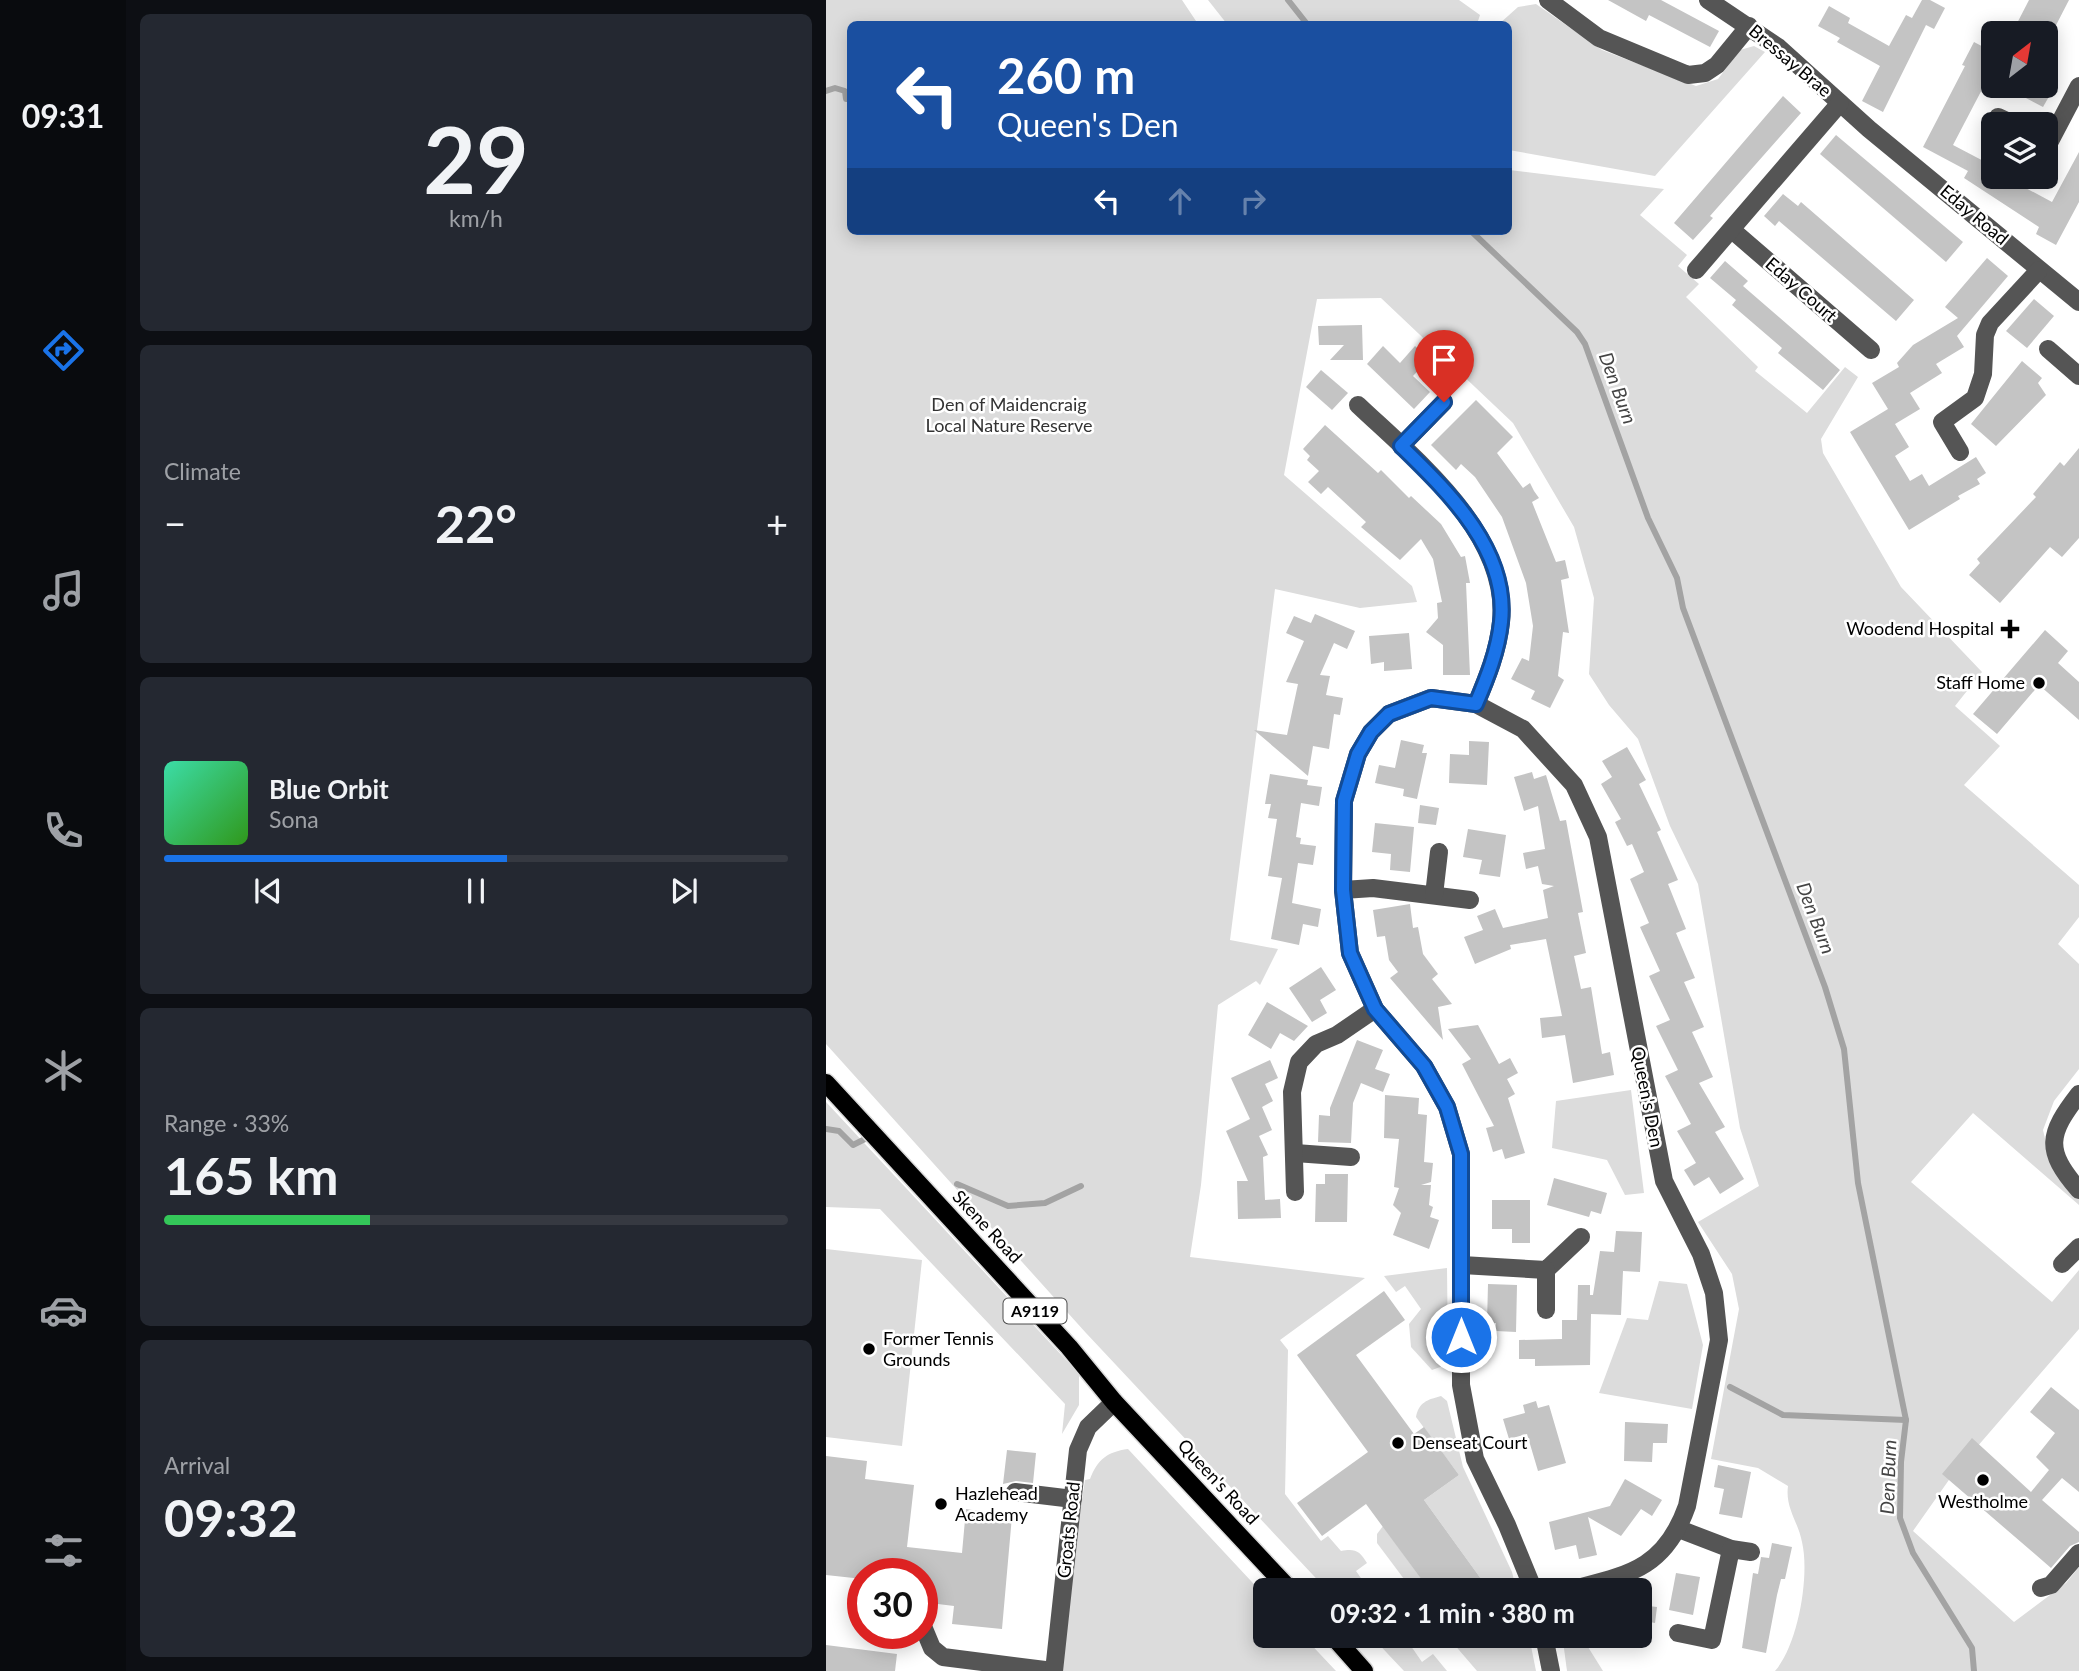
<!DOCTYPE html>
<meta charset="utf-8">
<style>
:root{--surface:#171b24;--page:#242831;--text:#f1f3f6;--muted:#9ea1a6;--line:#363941;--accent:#1a73e8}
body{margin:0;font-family:Lato,sans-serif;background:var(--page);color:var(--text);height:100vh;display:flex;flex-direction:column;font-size:26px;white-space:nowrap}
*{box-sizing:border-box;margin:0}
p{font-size:23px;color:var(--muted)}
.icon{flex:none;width:38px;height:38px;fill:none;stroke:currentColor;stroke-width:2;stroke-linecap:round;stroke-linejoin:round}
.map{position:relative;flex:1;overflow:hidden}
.drawer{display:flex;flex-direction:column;gap:14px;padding:14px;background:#0d0f14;width:700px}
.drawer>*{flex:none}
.guide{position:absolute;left:21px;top:21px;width:665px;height:214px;border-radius:10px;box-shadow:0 4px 18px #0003;background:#1a4fa0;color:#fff;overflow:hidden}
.needle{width:46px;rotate:31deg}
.buttons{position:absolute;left:1155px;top:21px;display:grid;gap:14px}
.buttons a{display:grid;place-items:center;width:77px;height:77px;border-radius:10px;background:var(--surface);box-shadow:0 4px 18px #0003;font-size:35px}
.speed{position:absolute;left:21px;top:1558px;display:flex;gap:14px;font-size:35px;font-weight:700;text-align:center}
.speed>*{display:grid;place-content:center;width:91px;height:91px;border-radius:50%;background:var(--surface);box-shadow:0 4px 18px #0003;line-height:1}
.speed .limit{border:10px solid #d22;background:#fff;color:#111}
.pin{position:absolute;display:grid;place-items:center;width:60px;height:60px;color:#fff;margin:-72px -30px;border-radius:50% 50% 50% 0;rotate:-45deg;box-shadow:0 0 7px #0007}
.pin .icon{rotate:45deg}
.me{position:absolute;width:77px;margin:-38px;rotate:0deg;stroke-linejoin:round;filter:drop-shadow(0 0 5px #0008)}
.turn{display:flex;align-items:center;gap:24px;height:147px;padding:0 35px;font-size:32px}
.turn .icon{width:91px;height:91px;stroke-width:2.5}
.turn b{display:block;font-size:49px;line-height:60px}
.lanes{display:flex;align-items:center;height:66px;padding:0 35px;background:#0003;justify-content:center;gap:35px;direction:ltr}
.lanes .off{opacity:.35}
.big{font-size:52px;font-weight:700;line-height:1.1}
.drawer .card{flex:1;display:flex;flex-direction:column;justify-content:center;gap:10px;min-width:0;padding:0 24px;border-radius:10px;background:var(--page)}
.drawer .dial{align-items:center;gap:0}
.dial b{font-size:91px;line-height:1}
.song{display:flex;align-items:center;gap:21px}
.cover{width:84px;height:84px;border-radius:10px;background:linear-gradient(135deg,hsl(160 70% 55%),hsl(110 70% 35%))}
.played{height:7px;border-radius:4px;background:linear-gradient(90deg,var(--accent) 55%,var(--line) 55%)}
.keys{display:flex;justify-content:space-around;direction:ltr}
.heat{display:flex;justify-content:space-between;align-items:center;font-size:38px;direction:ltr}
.charge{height:10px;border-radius:5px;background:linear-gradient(90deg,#34c759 33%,var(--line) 0)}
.trip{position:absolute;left:427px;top:1578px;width:399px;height:70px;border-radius:10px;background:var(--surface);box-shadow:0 4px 18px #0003;font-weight:700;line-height:70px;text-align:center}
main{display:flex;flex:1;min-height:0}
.tabs{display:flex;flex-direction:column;width:126px;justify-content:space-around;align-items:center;background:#090b0e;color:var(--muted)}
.tabs .icon{width:49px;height:49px}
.tabs .selected{color:var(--accent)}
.tabs b{font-size:32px;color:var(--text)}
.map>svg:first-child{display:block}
.green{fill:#dcdcdc}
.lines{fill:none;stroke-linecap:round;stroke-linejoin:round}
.stream{stroke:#a3a3a3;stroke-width:6}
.building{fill:#c4c4c4}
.major-casing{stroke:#dbdbdb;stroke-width:21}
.minor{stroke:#555;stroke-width:18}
.major{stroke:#000;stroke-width:18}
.route-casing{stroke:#114b97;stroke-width:18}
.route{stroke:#1a73e8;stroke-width:12}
.poi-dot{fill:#000;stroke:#fff;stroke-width:2.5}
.labels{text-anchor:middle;stroke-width:5;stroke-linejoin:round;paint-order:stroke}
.shield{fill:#fff;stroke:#4c4c4c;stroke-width:2}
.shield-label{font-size:16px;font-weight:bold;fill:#000}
.street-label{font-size:18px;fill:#000;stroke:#fff}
.park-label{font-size:18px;fill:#333;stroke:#fff}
.poi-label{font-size:18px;fill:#000;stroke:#fff;text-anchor:start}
.water-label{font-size:19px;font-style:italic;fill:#444;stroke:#fff}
</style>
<main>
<nav class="tabs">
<b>09:31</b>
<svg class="icon selected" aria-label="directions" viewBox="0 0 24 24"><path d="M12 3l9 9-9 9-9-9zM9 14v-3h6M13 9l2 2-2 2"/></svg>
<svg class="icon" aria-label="music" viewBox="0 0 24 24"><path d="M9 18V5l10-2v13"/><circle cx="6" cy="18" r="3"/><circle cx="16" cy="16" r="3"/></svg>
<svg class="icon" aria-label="phone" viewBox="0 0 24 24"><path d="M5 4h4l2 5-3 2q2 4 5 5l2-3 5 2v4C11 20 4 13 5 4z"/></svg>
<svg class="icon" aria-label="climate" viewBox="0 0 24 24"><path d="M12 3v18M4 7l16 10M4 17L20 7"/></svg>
<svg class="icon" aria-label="car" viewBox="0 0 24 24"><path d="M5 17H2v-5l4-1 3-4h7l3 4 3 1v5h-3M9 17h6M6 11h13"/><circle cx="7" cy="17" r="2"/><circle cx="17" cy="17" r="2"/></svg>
<svg class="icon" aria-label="filters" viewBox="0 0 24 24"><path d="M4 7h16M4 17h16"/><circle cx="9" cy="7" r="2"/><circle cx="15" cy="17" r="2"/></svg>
</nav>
<section class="drawer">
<div class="card dial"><b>29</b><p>km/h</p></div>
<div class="card"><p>Climate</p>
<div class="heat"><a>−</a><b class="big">22°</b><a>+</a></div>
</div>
<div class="card">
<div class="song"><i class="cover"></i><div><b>Blue Orbit</b><p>Sona</p></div></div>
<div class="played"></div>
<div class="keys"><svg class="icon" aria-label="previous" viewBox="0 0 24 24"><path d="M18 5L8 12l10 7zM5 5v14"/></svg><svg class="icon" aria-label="pause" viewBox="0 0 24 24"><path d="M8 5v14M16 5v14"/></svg><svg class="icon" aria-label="next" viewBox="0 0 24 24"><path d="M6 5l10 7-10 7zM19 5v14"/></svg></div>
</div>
<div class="card"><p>Range · 33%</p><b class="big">165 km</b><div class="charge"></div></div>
<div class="card"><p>Arrival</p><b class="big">09:32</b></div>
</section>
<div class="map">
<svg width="1253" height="1671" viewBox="0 0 1253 1671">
<rect width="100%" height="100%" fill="#fff"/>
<g class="green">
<path d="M0,0H356L372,24H24V231H682L683,170L838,189L814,215L861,255L852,266L873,284L860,297L932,367L929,371L981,413L1019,367L1032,377L995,439L997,453L1075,587L1156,672L1129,706L1174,746L1138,785L1253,885V917L1232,944L1253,964V1069L1228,1101L1217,1130L1225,1164L1253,1194V1205L1147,1113L1085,1182L1226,1302L1253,1270V1329L1125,1477L1087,1531L1188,1622L1240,1583L1253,1567V1671H949C972,1645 984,1576 976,1542C972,1521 959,1508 962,1486L932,1468L885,1459L913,1309L906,1274L872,1222L933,1186L914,1128L872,884L844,826L812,739L783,705L763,674L768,598L748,527L687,423L555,298L491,299L458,475L586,586L591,602L534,608L449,589L404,940L452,949L434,985L430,981L392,1005L375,1185L364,1257L539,1278L454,1340L462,1350L459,1494L495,1541L502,1536L515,1551C529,1548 534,1551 541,1563L530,1571L544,1591H502L260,1333L0,1044Z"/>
<polygon points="382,0 633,0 654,15 651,24 401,24"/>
<polygon points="710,4 776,50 870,86 892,79 914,50 928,46 939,52 829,176 683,150 682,24 673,24 692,7"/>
<polygon points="805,1090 818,1193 799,1195 781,1160 726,1148 730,1101"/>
<polygon points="0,1102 253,1374 253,1405 236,1434 239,1404 54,1209 0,1207"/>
<polygon points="0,1249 96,1260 76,1446 0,1437"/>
<polygon points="621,1268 622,1357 617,1366 606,1370 585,1347 583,1324 595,1309 579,1286 570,1292 558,1276"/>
<polygon points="833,1281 861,1284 877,1345 866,1409 773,1393 801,1318 822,1320"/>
<path d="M615,1396L621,1401L637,1467L686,1572L688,1580L682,1591H648L658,1583L598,1500L633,1475L590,1417C593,1402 601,1400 615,1396Z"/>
<path d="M302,1449L439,1596V1636H477L510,1671H236L246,1563L259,1480L264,1479C272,1459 281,1452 302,1449Z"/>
<polygon points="557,1526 604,1591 587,1591 551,1543 551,1534"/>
<polygon points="545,1636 578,1636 596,1662 607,1654 621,1671 578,1671"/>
<polygon points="621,1636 703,1636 710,1671 651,1671"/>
<polygon points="737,1641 762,1647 777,1671 741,1671"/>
</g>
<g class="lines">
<g class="stream">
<polyline points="462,0 481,24"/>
<polyline points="0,91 9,88 19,91 20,99 24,96"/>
<polyline points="645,231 751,332 759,344 822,518 851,578 857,608 999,987 1018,1049 1032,1183 1080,1420 1075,1462 1074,1518 1087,1553 1146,1648 1148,1671"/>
<polyline points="0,1129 13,1131 27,1145 39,1139"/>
<polyline points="131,1184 182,1206 219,1203 255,1186"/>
<polyline points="904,1387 957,1415 1080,1420"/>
</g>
</g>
<g class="building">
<polygon points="782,0 835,0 893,31 884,47 823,15 820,21"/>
<polygon points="1096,0 1104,0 1119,8 1108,29 1100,25 1057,112 1036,101 1054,66 1011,42 1014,38 992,26 1003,6 1024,18 1022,23 1063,46 1080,15 1086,18"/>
<polygon points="1203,0 1243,0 1226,33 1186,33"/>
<polygon points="1148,42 1167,52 1167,81 1162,78 1127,145 1167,166 1167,177 1179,177 1226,202 1253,152 1253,202 1230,245 1210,234 1213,227 1138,178 1142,171 1097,147 1139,66 1136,65"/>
<polygon points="1177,86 1229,86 1217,107"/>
<polygon points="957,96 975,113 884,216 887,218 867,240 848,223"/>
<polygon points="1010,135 1137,242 1120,262 994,154"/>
<polygon points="957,194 972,206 975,202 1088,300 1070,321 953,221 949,226 938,216"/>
<polygon points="1161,258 1182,276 1131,336 1138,347 1110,364 1116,373 1084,393 1094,409 1069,424 1083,447 1069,456 1084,481 1096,474 1103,486 1150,457 1160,473 1151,479 1154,484 1132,496 1134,499 1083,530 1024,432 1062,409 1046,383 1073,367 1071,363 1087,345 1132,318 1119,307"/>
<polygon points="899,261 922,281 917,286 1014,370 997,390 952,353 956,348 906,305 910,300 884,278"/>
<polygon points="1208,299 1228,316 1201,348 1180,331"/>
<polygon points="536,325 537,360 504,360 518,345 493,345 492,326"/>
<polygon points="557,346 574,363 589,346 603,359 587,376 604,392 588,409 541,364"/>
<polygon points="1196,361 1216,378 1212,383 1220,395 1170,446 1145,424"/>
<polygon points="495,370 522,393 506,410 480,387"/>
<polygon points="650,400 687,437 671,453 697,488 704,483 708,491 713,498 706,502 730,562 739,560 743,578 735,580 743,633 737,632 732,676 738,680 724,708 705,699 709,691 685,679 696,658 703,661 707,626 700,583 676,517 649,477 635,464 630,470 605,445"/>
<polygon points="499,425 552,473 555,470 583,498 585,496 615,524 635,557 639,556 644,583 640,583 644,675 617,675 617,645 600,632 612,618 611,603 616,602 607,559 595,539 574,560 535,527 540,522 502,487 495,494 482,482 493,471 481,460 484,456 477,449"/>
<polygon points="1253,448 1253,538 1236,557 1224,547 1174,603 1143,575 1154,563 1151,559 1210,497 1207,494 1234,462 1238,466"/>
<polygon points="489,614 529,631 521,649 508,643 494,675 504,676 500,695 517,698 514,715 508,714 503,749 487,746 482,776 428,730 461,735 472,684 460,682 478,641 460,633 468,616 485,623"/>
<polygon points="1219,630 1242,651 1232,663 1253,682 1253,720 1213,685 1171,734 1147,714"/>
<polygon points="583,633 586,669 558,671 558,662 545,664 543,636"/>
<polygon points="575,740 598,745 596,753 601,753 591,799 577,796 578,789 549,783 553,765 569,768"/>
<polygon points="643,741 663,742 661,785 623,783 624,754 643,755"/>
<polygon points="801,747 820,780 813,784 835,830 831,832 852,880 842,884 860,929 850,933 869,978 858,982 878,1027 866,1032 887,1077 873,1083 899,1127 889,1132 918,1179 894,1194 883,1177 868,1186 858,1170 870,1163 851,1131 865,1124 839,1076 852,1070 830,1026 844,1020 823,976 834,971 814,927 823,923 804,879 818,872 806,844 801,846 789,822 795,819 775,784 786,777 776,761"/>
<polygon points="706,772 708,779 720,775 734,821 740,820 757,912 752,913 760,953 748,956 755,989 765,987 776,1054 784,1052 788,1075 747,1083 739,1035 716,1038 714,1018 736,1016 720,939 684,945 685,949 649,964 638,937 657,930 651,916 669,909 677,928 722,918 717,890 728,886 716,884 712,866 700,869 697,853 719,849 712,806 698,811 688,777"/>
<polygon points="444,774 482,780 481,785 496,787 493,806 475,803 470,837 475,838 474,844 490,846 487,865 472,863 466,903 495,909 492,927 477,924 473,945 445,939 456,878 442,876 451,819 442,818 445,804 439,804"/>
<polygon points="594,805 613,808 610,825 592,823"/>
<polygon points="549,823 588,827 584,872 564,870 565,854 546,852"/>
<polygon points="642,829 680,835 674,877 653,874 656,860 637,857"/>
<polygon points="584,904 587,928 592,927 597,954 612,974 606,979 626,1004 612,1007 617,1040 564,978 572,972 563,960 559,936 551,937 547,910"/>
<polygon points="495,967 510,990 494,1000 501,1013 486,1022 463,988"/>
<polygon points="441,1002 482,1026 468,1041 454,1033 445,1049 422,1035"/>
<polygon points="652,1025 673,1064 684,1058 692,1073 681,1079 689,1094 682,1098 699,1153 679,1159 676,1149 667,1152 660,1128 668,1126 636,1064 645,1059 622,1029"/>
<polygon points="531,1040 557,1050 549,1069 564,1074 557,1092 535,1083 527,1103 525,1143 492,1142 493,1115 504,1116 504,1108"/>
<polygon points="444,1060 452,1078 439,1084 447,1101 436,1107 446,1130 433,1136 442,1155 437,1157 439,1200 454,1199 455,1218 412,1219 411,1181 422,1181 400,1131 424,1119 405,1078"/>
<polygon points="559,1095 593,1098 592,1114 601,1115 598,1162 607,1163 605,1182 595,1185 605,1185 603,1205 607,1207 604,1217 613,1220 603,1249 567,1235 575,1213 567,1205 573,1188 568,1187 573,1139 558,1138"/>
<polygon points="499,1174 522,1174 521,1222 489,1222 490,1184 499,1184"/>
<polygon points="728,1178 781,1193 775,1214 765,1211 763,1217 721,1205"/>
<polygon points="666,1200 704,1200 704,1243 686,1243 686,1229 666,1229"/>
<polygon points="790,1231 816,1232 814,1272 797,1271 795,1315 765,1314 764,1365 709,1366 709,1359 693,1359 693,1340 736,1339 736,1320 751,1320 752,1285 764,1285 764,1295 767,1295 774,1251 788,1252"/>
<polygon points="662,1284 691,1285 690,1332 670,1331 670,1323 661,1323"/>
<polygon points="558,1291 579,1320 530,1355 588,1434 598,1427 633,1475 598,1500 658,1583 648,1591 604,1591 540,1504 496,1536 471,1503 542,1452 471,1355"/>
<polygon points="1225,1387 1253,1410 1253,1492 1236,1478 1216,1500 1253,1532 1253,1542 1244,1546 1225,1568 1116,1474 1146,1438 1205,1492 1223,1470 1210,1457 1229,1433 1204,1412"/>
<polygon points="710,1401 712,1408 723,1405 740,1463 712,1471 701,1434 683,1439 677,1419 699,1413 697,1405"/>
<polygon points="799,1422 842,1424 841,1443 827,1443 826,1462 798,1461"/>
<polygon points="181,1450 210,1453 207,1483 190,1481 177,1484"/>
<polygon points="0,1456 41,1461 39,1479 88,1485 81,1547 136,1553 140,1509 186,1516 176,1629 126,1624 128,1606 96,1602 96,1573 37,1573 37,1579 0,1575"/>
<polygon points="892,1465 925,1472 916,1518 893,1514 898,1489 888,1487"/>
<polygon points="799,1479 836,1500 826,1516 815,1509 795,1536 762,1517 771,1555 753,1559 750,1545 729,1550 723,1522 784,1506"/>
<polygon points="946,1543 966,1547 959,1579 955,1579 951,1595 940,1653 916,1648 927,1573 932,1574 935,1557 943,1558"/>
<polygon points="850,1573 874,1577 867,1615 843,1610"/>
<polygon points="814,1605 831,1607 829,1623 814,1620"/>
<polygon points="0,1645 71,1654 69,1671 0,1671"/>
</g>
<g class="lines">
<defs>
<g id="major">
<polyline points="0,1083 243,1347 288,1402 465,1591"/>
<polyline points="507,1636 538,1671"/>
</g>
</defs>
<use href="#major" class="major-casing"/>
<g class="minor">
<polyline points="722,0 773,38 862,75 879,73 891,65 923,26"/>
<polyline points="882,0 952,47 1043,129 1253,302"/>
<polyline points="1172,117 1187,124"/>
<polyline points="1220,142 1223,143 1253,86"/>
<polyline points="906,230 1045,350"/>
<polyline points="870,270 1014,103"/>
<polyline points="1222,349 1253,376"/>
<path d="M532,405C589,459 684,534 675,622C672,651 661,678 650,704"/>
<polyline points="575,446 618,402"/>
<polyline points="1134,452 1116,422 1149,398 1157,374 1159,335 1164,323 1213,270"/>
<polyline points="517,890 547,888 644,900"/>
<polyline points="608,895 613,852"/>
<path d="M1253,1094C1222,1134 1218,1150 1253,1190"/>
<polyline points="469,1153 525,1157"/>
<polyline points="469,1192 466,1092 473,1062 490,1044 511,1035 549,1009"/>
<polyline points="1236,1264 1253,1247"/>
<polyline points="636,1265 720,1270 755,1237"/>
<polyline points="720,1310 720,1270"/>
<polyline points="189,1492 247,1499"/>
<polyline points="853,1529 905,1549 925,1552"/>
<polyline points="1215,1588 1225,1585 1253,1553"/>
<path d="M708,1591L681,1525L649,1459L635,1385V1154L621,1107L598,1066L549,1009L524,953L517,890L518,801L532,754L545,732L563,714L605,698L650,704L697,729L748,785L772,837L838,1181L875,1254L888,1293L893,1340L861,1506C838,1571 800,1575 740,1591"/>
<polyline points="96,1624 106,1648 117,1657 227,1671"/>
<polyline points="852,1633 886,1640 905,1549"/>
<polyline points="718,1636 725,1671"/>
<polyline points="228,1671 252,1450 262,1427 288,1402"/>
</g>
<use href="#major" class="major"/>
</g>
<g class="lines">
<defs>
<path id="route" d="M618,402L575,446C622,492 683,550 675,622C672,651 661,678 650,704L605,698L563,714L545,732L532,754L518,801L517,890L524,953L549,1009L598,1066L621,1107L635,1154V1337"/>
</defs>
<use href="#route" class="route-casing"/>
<use href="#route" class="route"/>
</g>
<g class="poi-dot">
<path d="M1180.5 618.5h7v7h7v7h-7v7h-7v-7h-7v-7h7z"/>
<circle cx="1213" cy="683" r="7"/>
<circle cx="43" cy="1349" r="7"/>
<circle cx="572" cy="1443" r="7"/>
<circle cx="1157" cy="1480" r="7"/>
<circle cx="115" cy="1504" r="7"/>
</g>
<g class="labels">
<rect class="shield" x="177.5" y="1298.5" width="63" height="25" rx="5"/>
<g class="shield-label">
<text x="209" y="1317">A9119</text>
</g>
<g class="street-label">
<text transform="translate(964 61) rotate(40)" y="6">Bressay Brae</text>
<text transform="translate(1148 215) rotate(40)" y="6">Eday Road</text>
<text transform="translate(975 290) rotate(41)" y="6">Eday Court</text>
<text transform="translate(821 1097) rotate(79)" y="6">Queen's Den</text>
<text transform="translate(161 1227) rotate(47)" y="6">Skene Road</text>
<text transform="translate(392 1482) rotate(47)" y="6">Queen's Road</text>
<text transform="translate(243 1530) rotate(-84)" y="6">Groats Road</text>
</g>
<g class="park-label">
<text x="183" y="411">Den of Maidencraig<tspan x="183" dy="21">Local Nature Reserve</tspan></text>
</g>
<g class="poi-label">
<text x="1168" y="635" text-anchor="end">Woodend Hospital</text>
<text x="1199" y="689" text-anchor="end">Staff Home</text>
<text x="57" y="1345">Former Tennis<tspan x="57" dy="21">Grounds</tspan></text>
<text x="586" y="1449">Denseat Court</text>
<text x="129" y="1500">Hazlehead<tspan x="129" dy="21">Academy</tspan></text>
<text x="1157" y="1508" text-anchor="middle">Westholme</text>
</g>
<g class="water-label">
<text transform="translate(792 388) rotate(70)" y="7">Den Burn</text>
<text transform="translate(990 918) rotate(69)" y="7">Den Burn</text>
<text transform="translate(1062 1477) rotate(-88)" y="7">Den Burn</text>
</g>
</g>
</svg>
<div class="buttons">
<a><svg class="needle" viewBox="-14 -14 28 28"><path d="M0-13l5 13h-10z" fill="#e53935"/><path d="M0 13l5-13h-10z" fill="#9ea1a6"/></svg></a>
<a><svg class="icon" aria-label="layers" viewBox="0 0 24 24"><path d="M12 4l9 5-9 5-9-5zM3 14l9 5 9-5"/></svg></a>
</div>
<div class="speed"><div class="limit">30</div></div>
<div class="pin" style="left:618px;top:402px;background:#d93025"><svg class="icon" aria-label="arrive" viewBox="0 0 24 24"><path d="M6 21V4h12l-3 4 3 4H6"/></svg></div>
<svg class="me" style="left:635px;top:1337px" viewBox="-20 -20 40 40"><circle r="17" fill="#1a73e8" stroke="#fff" stroke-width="3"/><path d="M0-11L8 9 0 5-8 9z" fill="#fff"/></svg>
<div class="trip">09:32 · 1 min · 380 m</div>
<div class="guide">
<div class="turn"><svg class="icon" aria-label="left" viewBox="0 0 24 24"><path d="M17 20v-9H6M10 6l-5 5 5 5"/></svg><div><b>260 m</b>Queen's Den</div></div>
<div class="lanes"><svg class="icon" aria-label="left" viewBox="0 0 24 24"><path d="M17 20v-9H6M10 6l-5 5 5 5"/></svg><svg class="icon off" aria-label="ahead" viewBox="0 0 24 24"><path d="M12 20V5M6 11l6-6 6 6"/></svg><svg class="icon off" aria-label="right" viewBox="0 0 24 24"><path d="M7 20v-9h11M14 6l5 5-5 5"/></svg></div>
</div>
</div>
</main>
